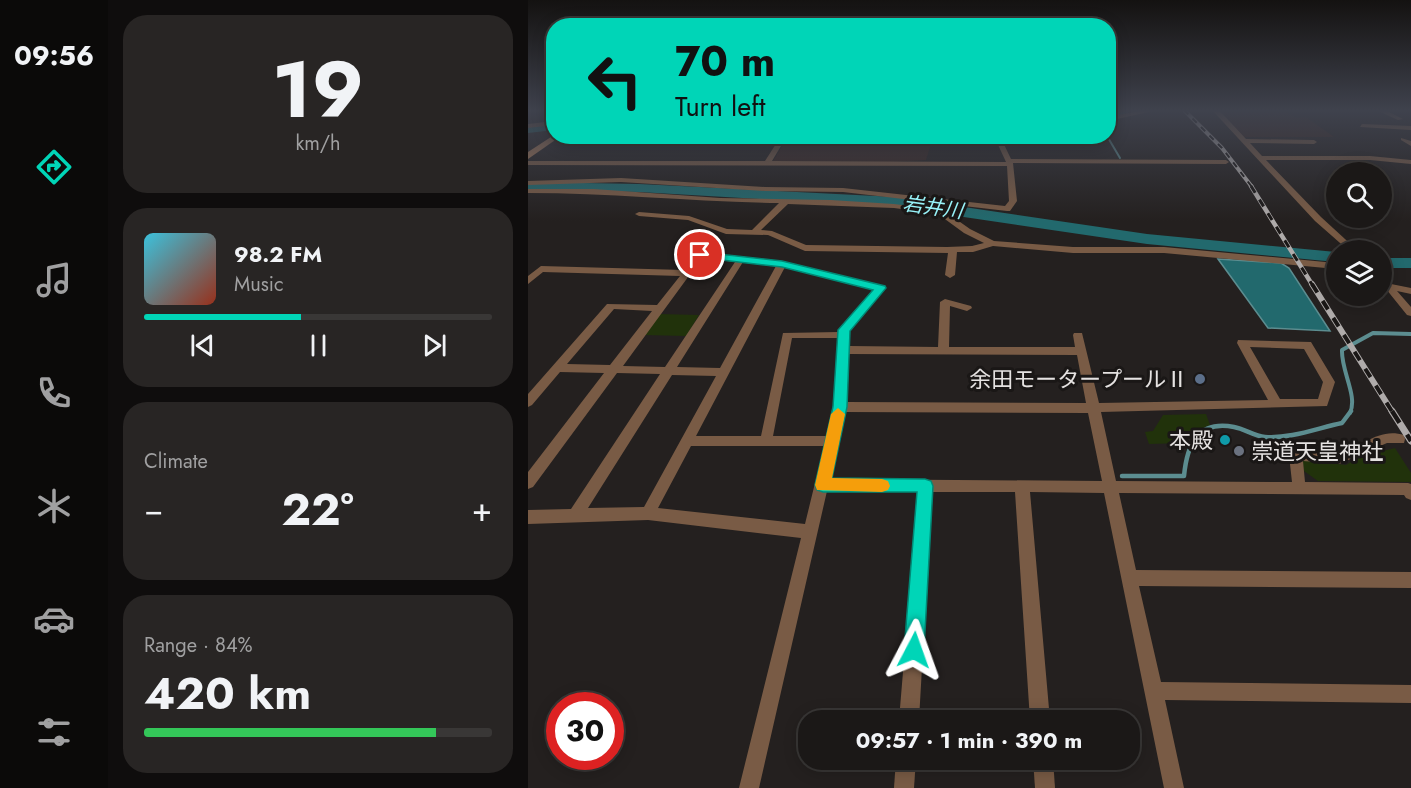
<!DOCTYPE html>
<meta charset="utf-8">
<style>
:root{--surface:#1b1817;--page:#282524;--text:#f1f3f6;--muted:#a0a0a1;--line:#393736;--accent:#00d5b7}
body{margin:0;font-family:Jost,"Noto Sans JP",sans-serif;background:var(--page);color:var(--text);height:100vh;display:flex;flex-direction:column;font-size:22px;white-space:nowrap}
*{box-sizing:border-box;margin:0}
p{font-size:20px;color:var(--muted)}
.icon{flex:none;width:33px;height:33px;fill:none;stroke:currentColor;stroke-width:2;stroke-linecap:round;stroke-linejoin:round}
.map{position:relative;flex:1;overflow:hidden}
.panel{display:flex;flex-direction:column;gap:15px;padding:15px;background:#0f0d0d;width:420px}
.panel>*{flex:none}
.banner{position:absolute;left:18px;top:18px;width:570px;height:126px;border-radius:24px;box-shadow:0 3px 15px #0003,0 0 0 2px var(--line);background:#00d5b7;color:#111;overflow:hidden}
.tools{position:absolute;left:798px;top:162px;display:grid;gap:12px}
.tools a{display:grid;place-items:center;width:66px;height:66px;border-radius:50%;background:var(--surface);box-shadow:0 3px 15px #0003,0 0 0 2px var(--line);font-size:30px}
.speed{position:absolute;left:18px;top:692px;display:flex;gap:12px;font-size:30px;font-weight:700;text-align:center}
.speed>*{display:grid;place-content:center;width:78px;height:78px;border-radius:50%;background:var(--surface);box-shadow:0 3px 15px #0003,0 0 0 2px var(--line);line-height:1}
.speed .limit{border:9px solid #d22;background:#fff;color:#111}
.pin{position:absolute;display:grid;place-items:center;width:51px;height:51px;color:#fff;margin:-26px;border:3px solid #fff;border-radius:50%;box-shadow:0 2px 6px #0007}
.me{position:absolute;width:66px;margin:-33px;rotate:4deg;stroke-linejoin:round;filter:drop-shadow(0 0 4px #0008)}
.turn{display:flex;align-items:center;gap:21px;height:126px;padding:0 30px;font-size:27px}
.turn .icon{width:78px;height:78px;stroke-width:2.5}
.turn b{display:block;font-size:42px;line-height:51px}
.big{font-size:45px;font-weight:700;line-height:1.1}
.panel .card{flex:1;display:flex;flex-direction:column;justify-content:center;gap:9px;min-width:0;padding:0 21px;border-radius:24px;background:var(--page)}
.panel .dial{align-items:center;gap:0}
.dial b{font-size:78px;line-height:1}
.song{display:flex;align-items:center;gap:18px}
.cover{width:72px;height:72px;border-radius:9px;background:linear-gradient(135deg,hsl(190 70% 55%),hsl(10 70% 35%))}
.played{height:6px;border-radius:3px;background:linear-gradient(90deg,var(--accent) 45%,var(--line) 45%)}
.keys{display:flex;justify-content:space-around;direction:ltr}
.heat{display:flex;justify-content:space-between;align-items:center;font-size:33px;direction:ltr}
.charge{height:9px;border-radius:4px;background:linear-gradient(90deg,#34c759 84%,var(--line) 0)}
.trip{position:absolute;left:270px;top:710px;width:342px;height:60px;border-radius:24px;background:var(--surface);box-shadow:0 3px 15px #0003,0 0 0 2px var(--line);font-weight:700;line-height:60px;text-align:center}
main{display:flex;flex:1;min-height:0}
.menu{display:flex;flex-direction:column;width:108px;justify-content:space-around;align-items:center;background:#0b0a09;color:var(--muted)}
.menu .icon{width:42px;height:42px}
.menu .active{color:var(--accent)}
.menu b{font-size:27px;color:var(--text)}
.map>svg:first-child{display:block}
.industrial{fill:#36231e}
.green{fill:#21320b}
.water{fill:#22696d;stroke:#5c8d90;stroke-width:1.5}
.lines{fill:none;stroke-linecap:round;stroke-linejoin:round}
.stream-far2{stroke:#5c8d90;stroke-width:2}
.stream-far1{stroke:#5c8d90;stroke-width:4}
.stream{stroke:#5c8d90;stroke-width:4.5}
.river{fill:#22696d;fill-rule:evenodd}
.street{fill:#795b45;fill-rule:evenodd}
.secondary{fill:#ac7c57;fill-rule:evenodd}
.rail-far3-casing{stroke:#afabaa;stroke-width:4}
.rail-far2-casing{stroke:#afabaa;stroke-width:4.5}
.rail-far1-casing{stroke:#afabaa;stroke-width:6}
.rail-casing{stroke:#afabaa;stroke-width:7}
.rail-far3{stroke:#1a1716;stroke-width:2;stroke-dasharray:6;stroke-linecap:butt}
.rail-far2{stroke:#1a1716;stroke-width:3;stroke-dasharray:8;stroke-linecap:butt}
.rail-far1{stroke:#1a1716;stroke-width:4;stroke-dasharray:10;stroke-linecap:butt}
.rail{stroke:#1a1716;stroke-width:4.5;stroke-dasharray:14;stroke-linecap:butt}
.route{fill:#00d5b7;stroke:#008a77;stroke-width:1.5}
.slow{fill:#f59e0b}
.service-dot{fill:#5c6f8a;stroke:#1a1716;stroke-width:2}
.culture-dot{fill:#0f9aa8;stroke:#1a1716;stroke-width:2}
.worship-dot{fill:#6b7280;stroke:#1a1716;stroke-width:2}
.labels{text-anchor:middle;stroke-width:6;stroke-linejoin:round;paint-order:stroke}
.far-water-label{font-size:20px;font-style:italic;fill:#98f3f9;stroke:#1a1716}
.poi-label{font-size:22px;fill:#e5e2e1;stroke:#1a1716;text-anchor:end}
</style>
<main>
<nav class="menu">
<b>09:56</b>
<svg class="icon active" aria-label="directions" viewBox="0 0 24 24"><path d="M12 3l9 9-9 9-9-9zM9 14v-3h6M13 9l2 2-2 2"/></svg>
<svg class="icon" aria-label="music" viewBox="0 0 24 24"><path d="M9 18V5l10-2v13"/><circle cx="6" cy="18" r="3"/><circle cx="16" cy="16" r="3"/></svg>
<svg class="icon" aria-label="phone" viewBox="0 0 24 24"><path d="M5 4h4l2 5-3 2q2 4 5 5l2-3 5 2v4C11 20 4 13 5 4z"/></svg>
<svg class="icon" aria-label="climate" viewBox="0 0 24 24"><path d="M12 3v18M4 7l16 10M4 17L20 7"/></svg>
<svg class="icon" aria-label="car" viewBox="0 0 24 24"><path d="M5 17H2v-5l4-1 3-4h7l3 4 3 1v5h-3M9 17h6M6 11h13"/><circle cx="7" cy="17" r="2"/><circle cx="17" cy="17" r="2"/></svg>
<svg class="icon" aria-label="filters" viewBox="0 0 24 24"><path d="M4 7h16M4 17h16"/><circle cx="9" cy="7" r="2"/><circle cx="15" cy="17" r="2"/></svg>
</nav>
<section class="panel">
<div class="card dial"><b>19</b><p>km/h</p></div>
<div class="card">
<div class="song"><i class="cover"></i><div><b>98.2 FM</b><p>Music</p></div></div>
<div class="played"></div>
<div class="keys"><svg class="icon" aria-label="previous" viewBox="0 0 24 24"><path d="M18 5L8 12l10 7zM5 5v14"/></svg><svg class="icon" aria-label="pause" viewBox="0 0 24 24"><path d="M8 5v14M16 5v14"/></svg><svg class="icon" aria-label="next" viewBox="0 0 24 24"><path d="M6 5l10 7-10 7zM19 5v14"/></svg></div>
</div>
<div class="card"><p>Climate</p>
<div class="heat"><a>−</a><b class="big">22°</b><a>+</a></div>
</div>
<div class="card"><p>Range · 84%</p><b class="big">420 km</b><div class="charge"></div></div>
</section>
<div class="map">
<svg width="883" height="788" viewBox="0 0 883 788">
<rect width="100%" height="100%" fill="#24201f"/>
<g class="industrial">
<polygon points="692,110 755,110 769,118 778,117 806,137 714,137"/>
<polygon points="371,136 404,141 398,160 362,162 245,161 260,137"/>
</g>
<g class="green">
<polygon points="130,314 171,315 158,336 115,335"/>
<polygon points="678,414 682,425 665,432 657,443 621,444 617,432 625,431 635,415"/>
<polygon points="867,448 883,473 883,482 790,481 776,471 774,460 818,465 831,457"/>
</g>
<polygon class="water" points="690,259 753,263 761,268 802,331 740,328"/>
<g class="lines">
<g class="stream-far2">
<polyline points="579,136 592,158"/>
<polyline points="473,140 500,136"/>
</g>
<path class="stream-far1" d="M822,413C830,396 813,371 814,350L845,333L883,334"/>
<path class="stream" d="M594,476H656C659,445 669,420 706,427C717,429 726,436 737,437C762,439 790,428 814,423L823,411"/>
<g class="river">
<polygon points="588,110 608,110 580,119 580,112"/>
<polygon points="26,122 26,130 0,133 0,125"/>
<polygon points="0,182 111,184 368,197 619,234 808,252 808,262 619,244 368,207 111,192 0,190"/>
<rect x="854" y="258" width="29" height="10"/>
</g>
<g class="street">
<polygon points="616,110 630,110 580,121 580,117"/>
<polygon points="684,110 691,110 718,139 786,140 789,142 786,144 722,143 734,156 842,156 883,160 883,164 842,160 738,160 793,217 829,250 820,250 787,221"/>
<polygon points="848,110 857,110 875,119 870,120"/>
<polygon points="26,121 26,125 0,128 0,124"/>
<polygon points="834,124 883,126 883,130 832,127"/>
<polygon points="253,136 259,136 244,161 478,162 466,136 472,136 483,159 698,160 701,162 698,164 485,163 489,201 482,211 479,211 315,192 237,191 93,182 0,185 0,181 93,178 237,187 315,188 477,206 481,201 479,166 0,165 0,161 237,161"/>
<polygon points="873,138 883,141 883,146 873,140"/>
<path d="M0,189H66L192,198L303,200L366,204L415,210L442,229L466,241L545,247H636L808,263V269L636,253H545L465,246L445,252H429L427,275L422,278L417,275L420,253L277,251L240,235L198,234L160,220L111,216L107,214L111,212L161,216L199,229L224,230L251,203C167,202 84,193 0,193ZM260,204L366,208L410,214L436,233L456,243L444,246L419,247L278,245L244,231L233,230Z"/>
<path d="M172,252L254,261L356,286V290L321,331V346L410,347L412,302L417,299L443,306L444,308L439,311L422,306L421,347H547L545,335L546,333H554L571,403L740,400L709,343L710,340L783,342L807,382L799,406L573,412L588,481L764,482L761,455L763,451L768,450C781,451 799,456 812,453C834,447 851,427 876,435L877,439L876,443H859L811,464L775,461L777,482L880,483L883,484V500L878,498L876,495L591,493L608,570L883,572V588L611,586L633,682L883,685V703L637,700L656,788H636L576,493L502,492L522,720H502L487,492H404L391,720H371L390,492L299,491L231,788H211L273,538L120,520L0,524V510L43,509L132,374L89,373L5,487L0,489V472L76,373L32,372L4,405L0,407V394L79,304L129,305L152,276L15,272L0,284V276L13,266L156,270L169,253ZM174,258L207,262L137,367L95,366ZM215,262L248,266L192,368L149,367ZM257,267L347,289L311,332L255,333L233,436H168ZM86,309L124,311L82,365L39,364ZM264,338H310L306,407L299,436H245ZM722,347L776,349L795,382L790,399H752ZM320,354L549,355L558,403L318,402ZM144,375L188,376L116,507L60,508ZM317,412L560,413L574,481L302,479ZM163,446H296L277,524L130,508Z"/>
<polygon points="854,276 863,284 883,288 883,294 869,291 883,307 883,316 879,315 854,284"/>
<polygon points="368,759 388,759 386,788 366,788"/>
<polygon points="505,759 525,759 527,788 507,788"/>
</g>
<polygon class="secondary" points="26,135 33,136 0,159 0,152"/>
<defs>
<polyline id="rail-far3" points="656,110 694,148 724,187"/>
<polyline id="rail-far2" points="723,186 785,286"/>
<polyline id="rail-far1" points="784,284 865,413"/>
<polyline id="rail" points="864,411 883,441"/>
</defs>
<use href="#rail-far3" class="rail-far3-casing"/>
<use href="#rail-far2" class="rail-far2-casing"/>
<use href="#rail-far1" class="rail-far1-casing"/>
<use href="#rail" class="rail-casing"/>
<use href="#rail-far3" class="rail-far3"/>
<use href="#rail-far2" class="rail-far2"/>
<use href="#rail-far1" class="rail-far1"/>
<use href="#rail" class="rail"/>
</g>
<linearGradient id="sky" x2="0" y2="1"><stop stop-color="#141211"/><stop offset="0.5" stop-color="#3f424d"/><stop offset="1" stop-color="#3f424d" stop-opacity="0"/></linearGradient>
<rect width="883" height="221" fill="url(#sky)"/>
<polygon class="route" points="172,252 254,261 357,286 358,288 322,331 319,407 304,478 397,479 403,481 405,486 396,650 393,657 386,660 379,657 376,650 389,492 295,492 289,490 287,485 305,407 310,330 345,290 254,267 168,257 167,255"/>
<polygon class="slow" points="310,408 317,414 304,478 354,479 360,481 362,486 360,490 354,492 289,490 287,485 303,414"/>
<circle class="service-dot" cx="672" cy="379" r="6"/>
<circle class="culture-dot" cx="697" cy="440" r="6"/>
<circle class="worship-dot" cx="711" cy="451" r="6"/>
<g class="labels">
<g class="far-water-label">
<text transform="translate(405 207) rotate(8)" y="7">岩井川</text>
</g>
<g class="poi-label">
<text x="660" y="387">余田モータープールⅡ</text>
<text x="685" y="448">本殿</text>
<text x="723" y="459" text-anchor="start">崇道天皇神社</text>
</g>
</g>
</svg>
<div class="tools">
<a><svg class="icon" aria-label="search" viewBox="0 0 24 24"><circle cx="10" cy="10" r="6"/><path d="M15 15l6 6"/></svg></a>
<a><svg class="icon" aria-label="layers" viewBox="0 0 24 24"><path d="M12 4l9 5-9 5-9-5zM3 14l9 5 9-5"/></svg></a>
</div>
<div class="speed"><div class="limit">30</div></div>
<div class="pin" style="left:172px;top:255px;background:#d93025"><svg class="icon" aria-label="arrive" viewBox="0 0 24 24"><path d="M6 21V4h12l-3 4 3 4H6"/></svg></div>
<svg class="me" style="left:386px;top:650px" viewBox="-20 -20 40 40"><path d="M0-17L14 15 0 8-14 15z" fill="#00d5b7" stroke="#fff" stroke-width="4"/></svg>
<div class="trip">09:57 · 1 min · 390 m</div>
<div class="banner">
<div class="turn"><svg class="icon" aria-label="left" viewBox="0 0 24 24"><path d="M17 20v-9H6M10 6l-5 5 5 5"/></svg><div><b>70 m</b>Turn left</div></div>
</div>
</div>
</main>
